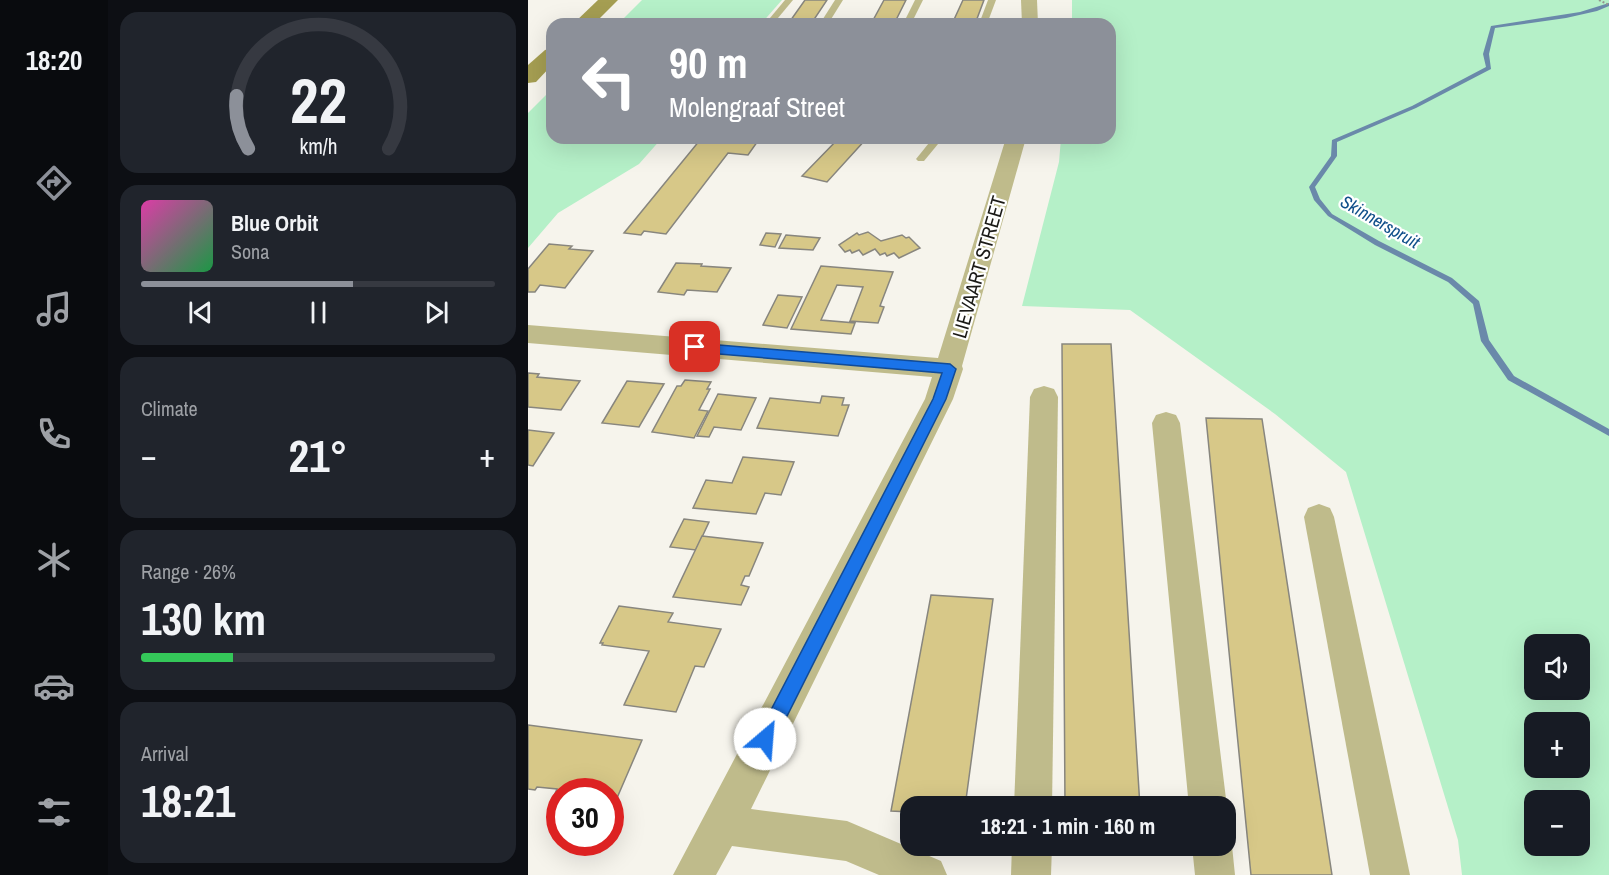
<!DOCTYPE html>
<meta charset="utf-8">
<style>
:root{--surface:#171b24;--page:#20242c;--text:#f1f3f6;--muted:#9ea1a6;--line:#363941;--accent:#8c9099}
body{margin:0;font-family:"Archivo Narrow",sans-serif;background:var(--page);color:var(--text);height:100vh;display:flex;flex-direction:column;font-size:22px;white-space:nowrap}
*{box-sizing:border-box;margin:0}
p{font-size:20px;color:var(--muted)}
.icon{flex:none;width:33px;height:33px;fill:none;stroke:currentColor;stroke-width:2;stroke-linecap:round;stroke-linejoin:round}
.map{position:relative;flex:1;overflow:hidden}
.sheet{display:flex;flex-direction:column;gap:12px;padding:12px;background:#0d0f14;width:420px}
.sheet>*{flex:none}
.top-card{position:absolute;left:18px;top:18px;width:570px;height:126px;border-radius:18px;box-shadow:0 6px 24px #0002;background:#8c9099;color:#fff;overflow:hidden}
.fabs{position:absolute;left:996px;top:634px;display:grid;gap:12px}
.fabs a{display:grid;place-items:center;width:66px;height:66px;border-radius:12px;background:var(--surface);box-shadow:0 6px 24px #0002;font-size:30px}
.speed{position:absolute;left:18px;top:778px;display:flex;gap:12px;font-size:30px;font-weight:700;text-align:center}
.speed>*{display:grid;place-content:center;width:78px;height:78px;border-radius:50%;background:var(--surface);box-shadow:0 6px 24px #0002;line-height:1}
.speed .limit{border:9px solid #d22;background:#fff;color:#111}
.pin{position:absolute;display:grid;place-items:center;width:51px;height:51px;color:#fff;margin:-26px;border-radius:12px;box-shadow:0 3px 9px #0006}
.me{position:absolute;width:66px;margin:-33px;rotate:27deg;stroke-linejoin:round;filter:drop-shadow(0 0 4px #0008)}
.turn{display:flex;align-items:center;gap:21px;height:126px;padding:0 24px;font-size:27px}
.turn .icon{width:78px;height:78px;stroke-width:2.5}
.turn b{display:block;font-size:42px;line-height:51px}
.big{font-size:45px;font-weight:800;line-height:1.1}
.sheet .card{flex:1;display:flex;flex-direction:column;justify-content:center;gap:9px;min-width:0;padding:0 21px;border-radius:18px;background:var(--page)}
.sheet .dial{align-items:center;gap:0}
.dial svg{height:156px;overflow:visible;fill:none;stroke:var(--line);stroke-width:7;stroke-linecap:round;text-anchor:middle}
.dial text{fill:var(--text);stroke:none}
.song{display:flex;align-items:center;gap:18px}
.cover{width:72px;height:72px;border-radius:9px;background:linear-gradient(135deg,hsl(320 70% 55%),hsl(140 70% 35%))}
.played{height:6px;border-radius:3px;background:linear-gradient(90deg,var(--accent) 60%,var(--line) 60%)}
.keys{display:flex;justify-content:space-around;direction:ltr}
.heat{display:flex;justify-content:space-between;align-items:center;font-size:33px;direction:ltr}
.charge{height:9px;border-radius:4px;background:linear-gradient(90deg,#34c759 26%,var(--line) 0)}
.trip{position:absolute;left:372px;top:796px;width:336px;height:60px;border-radius:18px;background:var(--surface);box-shadow:0 6px 24px #0002;font-weight:800;line-height:60px;text-align:center}
main{display:flex;flex:1;min-height:0}
.tab-bar{display:flex;flex-direction:column;width:108px;justify-content:space-around;align-items:center;background:#090b0e;color:var(--muted)}
.tab-bar .icon{width:42px;height:42px}
.tab-bar .selected{color:var(--accent)}
.tab-bar b{font-size:27px;color:var(--text)}
.map>svg:first-child{display:block}
.green{fill:#b5f0c8;fill-rule:evenodd}
.lines{fill:none;stroke-linecap:round;stroke-linejoin:round}
.stream{fill:#6a89aa;fill-rule:evenodd}
.building{fill:#d7c888;stroke:#88867e;stroke-width:1.5}
.path{stroke:#95938e;stroke-width:2;stroke-dasharray:2 2;stroke-linecap:butt}
.service{fill:#bfbb8b;fill-rule:evenodd}
.minor{fill:#bfbb8b;fill-rule:evenodd}
.secondary{fill:#a59e52;fill-rule:evenodd}
.route{fill:#1a73e8;stroke:#114b97;stroke-width:1.5}
.labels{text-anchor:middle;stroke-width:4.5;stroke-linejoin:round;paint-order:stroke}
.far-water-label{font-size:18px;font-style:italic;fill:#104f8a;stroke:#fff}
.street-label{font-size:20px;fill:#1b1a17;stroke:#fff}
</style>
<main>
<nav class="tab-bar">
<b>18:20</b>
<svg class="icon selected" aria-label="directions" viewBox="0 0 24 24"><path d="M12 3l9 9-9 9-9-9zM9 14v-3h6M13 9l2 2-2 2"/></svg>
<svg class="icon" aria-label="music" viewBox="0 0 24 24"><path d="M9 18V5l10-2v13"/><circle cx="6" cy="18" r="3"/><circle cx="16" cy="16" r="3"/></svg>
<svg class="icon" aria-label="phone" viewBox="0 0 24 24"><path d="M5 4h4l2 5-3 2q2 4 5 5l2-3 5 2v4C11 20 4 13 5 4z"/></svg>
<svg class="icon" aria-label="climate" viewBox="0 0 24 24"><path d="M12 3v18M4 7l16 10M4 17L20 7"/></svg>
<svg class="icon" aria-label="car" viewBox="0 0 24 24"><path d="M5 17H2v-5l4-1 3-4h7l3 4 3 1v5h-3M9 17h6M6 11h13"/><circle cx="7" cy="17" r="2"/><circle cx="17" cy="17" r="2"/></svg>
<svg class="icon" aria-label="filters" viewBox="0 0 24 24"><path d="M4 7h16M4 17h16"/><circle cx="9" cy="7" r="2"/><circle cx="15" cy="17" r="2"/></svg>
</nav>
<section class="sheet">
<div class="card dial"><svg viewBox="0 0 100 80">
<path d="M14 69A42 42 0 1 1 86 69"/>
<path d="M14 69A42 42 0 0 1 8 42" stroke="#8c9099"/>
<text x="50" y="56" font-size="32" font-weight="700">22</text>
<text x="50" y="72" font-size="11">km/h</text>
</svg></div>
<div class="card">
<div class="song"><i class="cover"></i><div><b>Blue Orbit</b><p>Sona</p></div></div>
<div class="played"></div>
<div class="keys"><svg class="icon" aria-label="previous" viewBox="0 0 24 24"><path d="M18 5L8 12l10 7zM5 5v14"/></svg><svg class="icon" aria-label="pause" viewBox="0 0 24 24"><path d="M8 5v14M16 5v14"/></svg><svg class="icon" aria-label="next" viewBox="0 0 24 24"><path d="M6 5l10 7-10 7zM19 5v14"/></svg></div>
</div>
<div class="card"><p>Climate</p>
<div class="heat"><a>−</a><b class="big">21°</b><a>+</a></div>
</div>
<div class="card"><p>Range · 26%</p><b class="big">130 km</b><div class="charge"></div></div>
<div class="card"><p>Arrival</p><b class="big">18:21</b></div>
</section>
<div class="map">
<svg width="1081" height="875" viewBox="0 0 1081 875">
<rect width="100%" height="100%" fill="#f6f4ec"/>
<g class="green">
<polygon points="114,0 254,0 233,24 90,24"/>
<path d="M544,0H1081V875H934L930,840L818,472L747,414L602,310L494,306L531,162L533,138H582V24H544ZM1006,645H1052V690H1006ZM1006,723H1052V768H1006ZM1006,801H1052V846H1006Z"/>
<polygon points="24,89 24,138 134,138 111,164 30,213 0,248 0,113"/>
</g>
<g class="lines">
<polygon class="stream" points="1081,3 1081,6 1069,11 1038,18 967,28 961,54 963,69 888,108 809,142 809,156 787,187 792,199 804,214 851,241 924,278 951,301 961,340 986,376 1081,429 1081,436 980,380 953,341 945,304 920,282 847,245 800,216 786,200 781,187 803,156 804,140 884,106 958,67 955,54 963,26 1052,12"/>
</g>
<g class="building">
<polygon points="277,0 299,0 283,24 260,24"/>
<polygon points="356,0 378,0 366,24 343,24"/>
<polygon points="435,0 456,0 447,24 424,24"/>
<polygon points="198,138 232,138 220,155 200,153 138,234 116,231 113,235 96,233 172,140 194,142"/>
<polygon points="311,138 339,138 299,182 274,176"/>
<polygon points="340,232 353,241 374,235 378,238 381,237 392,248 371,258 366,253 359,256 357,253 352,255 347,249 335,255 331,250 324,253 322,250 317,252 311,245 329,233 331,235"/>
<polygon points="238,233 253,234 247,247 232,245"/>
<polygon points="258,235 292,238 285,250 251,248"/>
<polygon points="21,244 44,246 41,249 65,251 37,288 12,285 7,292 0,292 0,269"/>
<polygon points="148,263 174,264 173,266 203,268 189,292 159,290 156,295 130,292"/>
<polygon points="293,266 365,272 352,306 356,307 350,323 322,321 335,287 309,285 293,320 327,323 323,334 263,329"/>
<polygon points="250,295 274,297 259,328 235,325"/>
<polygon points="534,344 583,344 612,807 537,807"/>
<polygon points="0,373 11,374 9,377 52,381 33,410 0,407"/>
<polygon points="157,380 183,382 179,389 182,389 171,410 180,411 166,438 124,432 149,386 153,386"/>
<polygon points="99,381 136,384 111,427 74,423"/>
<polygon points="190,394 228,398 213,430 186,427 181,437 169,436"/>
<polygon points="294,396 316,398 314,405 321,405 310,436 229,428 242,398 292,403"/>
<polygon points="678,418 734,419 804,875 723,875"/>
<polygon points="0,430 26,433 5,466 0,465"/>
<polygon points="215,457 266,462 253,495 237,493 228,514 165,508 178,480 204,483"/>
<polygon points="156,519 181,522 168,550 142,547"/>
<polygon points="174,536 235,543 221,576 217,576 213,585 221,587 213,605 145,597"/>
<polygon points="403,595 465,599 437,807 382,807 382,812 363,811"/>
<polygon points="91,606 145,613 140,622 193,629 176,667 167,666 148,712 96,705 121,651 74,645 75,643 72,643"/>
<polygon points="0,725 114,740 89,798 82,797 82,792 32,792 32,806 22,805 29,789 9,787 7,790 0,789"/>
</g>
<g class="lines">
<polyline class="path" points="1071,0 1081,5"/>
<g class="service">
<polygon points="257,0 265,0 245,24 237,24"/>
<polygon points="307,0 315,0 300,24 294,24 293,22"/>
<polygon points="387,0 395,0 383,24 375,24"/>
<polygon points="460,0 468,0 459,24 451,24"/>
<polygon points="405,138 415,138 396,161 390,161 388,159"/>
</g>
<g class="minor">
<polygon points="493,0 509,0 510,24 494,24"/>
<polygon points="478,138 498,138 434,366 435,369 425,399 223,809 319,821 413,861 419,875 351,875 318,861 204,846 188,875 145,875 397,399 404,377 0,343 0,325 410,358"/>
<polygon points="516,386 526,389 530,397 524,807 486,807 502,397 506,389"/>
<polygon points="638,412 648,415 652,423 699,807 698,812 698,807 661,807 624,423 628,415"/>
<polygon points="791,504 802,508 806,517 882,875 842,875 776,517 780,508"/>
<polygon points="698,832 704,846 707,875 667,875 664,846 698,846"/>
<polygon points="484,846 524,846 523,875 483,875"/>
</g>
<g class="secondary">
<polygon points="70,0 90,0 66,24 45,24"/>
<polygon points="24,48 24,65 8,82 0,83 0,65 17,50"/>
</g>
</g>
<polygon class="route" points="167,343 422,364 428,369 418,399 244,746 237,748 231,746 229,739 231,733 405,399 414,373 167,352 160,347"/>
<g class="labels">
<g class="far-water-label">
<text transform="translate(852 222) rotate(30)" y="6">Skinnerspruit</text>
</g>
<g class="street-label">
<text transform="translate(451 267) rotate(-74)" y="7">LIEVAART STREET</text>
</g>
</g>
</svg>
<div class="fabs">
<a><svg class="icon" aria-label="sound" viewBox="0 0 24 24"><path d="M4 9h4l5-4v14l-5-4H4zM17 9q2 3 0 6"/></svg></a>
<a>+</a>
<a>−</a>
</div>
<div class="speed"><div class="limit">30</div></div>
<div class="pin" style="left:167px;top:347px;background:#d93025"><svg class="icon" aria-label="arrive" viewBox="0 0 24 24"><path d="M6 21V4h12l-3 4 3 4H6"/></svg></div>
<svg class="me" style="left:237px;top:739px" viewBox="-20 -20 40 40"><circle r="19" fill="#fff"/><path d="M0-13L10 11 0 6-10 11z" fill="#1a73e8"/></svg>
<div class="trip">18:21 · 1 min · 160 m</div>
<div class="top-card">
<div class="turn"><svg class="icon" aria-label="left" viewBox="0 0 24 24"><path d="M17 20v-9H6M10 6l-5 5 5 5"/></svg><div><b>90 m</b>Molengraaf Street</div></div>
</div>
</div>
</main>
